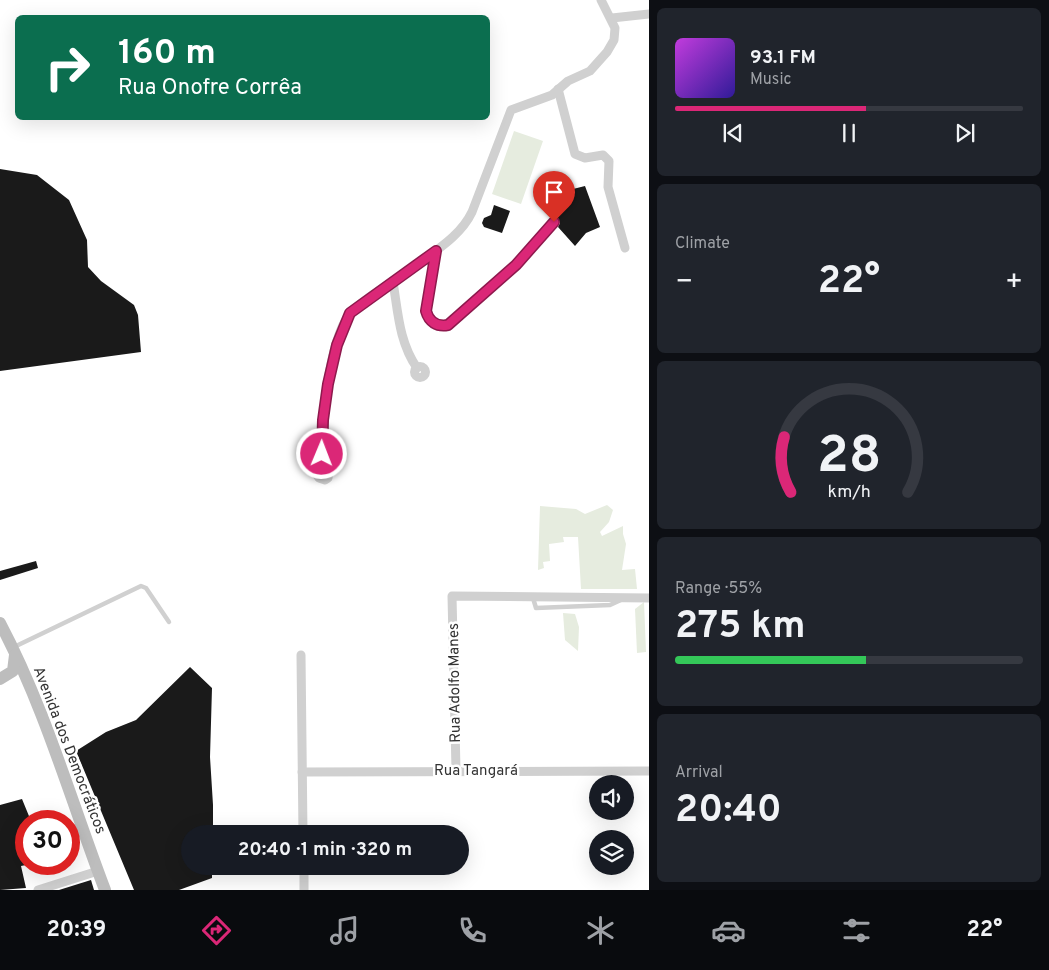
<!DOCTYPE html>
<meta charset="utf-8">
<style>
:root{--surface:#171b24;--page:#20242c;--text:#f1f3f6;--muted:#9ea1a6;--line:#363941;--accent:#db2777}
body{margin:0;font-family:Overpass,sans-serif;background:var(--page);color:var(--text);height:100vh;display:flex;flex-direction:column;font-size:19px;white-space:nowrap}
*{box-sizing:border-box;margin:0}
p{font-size:16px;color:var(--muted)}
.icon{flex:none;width:28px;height:28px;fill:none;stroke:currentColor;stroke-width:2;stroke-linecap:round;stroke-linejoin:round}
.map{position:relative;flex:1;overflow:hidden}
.details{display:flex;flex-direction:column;gap:8px;padding:8px;background:#0d0f14;width:400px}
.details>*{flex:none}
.guide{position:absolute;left:15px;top:15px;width:475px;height:105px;border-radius:8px;box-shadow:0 5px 20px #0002;background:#0b6e4f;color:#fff;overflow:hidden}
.controls{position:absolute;left:589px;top:775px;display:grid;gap:10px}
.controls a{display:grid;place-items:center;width:45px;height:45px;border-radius:50%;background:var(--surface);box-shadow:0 5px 20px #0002;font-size:25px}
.speed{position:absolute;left:15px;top:810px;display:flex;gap:10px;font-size:25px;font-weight:700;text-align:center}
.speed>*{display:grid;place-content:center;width:65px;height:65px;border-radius:50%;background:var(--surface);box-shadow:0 5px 20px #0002;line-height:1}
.speed .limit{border:8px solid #d22;background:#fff;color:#111}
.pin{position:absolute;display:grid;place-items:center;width:42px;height:42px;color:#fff;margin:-51px -21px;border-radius:50% 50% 50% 0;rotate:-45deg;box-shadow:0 0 5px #0007}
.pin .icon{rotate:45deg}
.me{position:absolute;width:55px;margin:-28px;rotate:1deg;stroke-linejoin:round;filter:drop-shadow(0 0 4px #0008)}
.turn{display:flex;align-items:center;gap:18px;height:105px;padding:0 20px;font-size:22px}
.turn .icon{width:65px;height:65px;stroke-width:2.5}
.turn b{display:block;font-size:35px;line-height:42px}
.big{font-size:38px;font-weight:700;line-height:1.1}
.details .card{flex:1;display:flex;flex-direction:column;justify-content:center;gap:8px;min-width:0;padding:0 18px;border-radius:8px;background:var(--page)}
.details .dial{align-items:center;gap:0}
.dial svg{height:130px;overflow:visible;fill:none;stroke:var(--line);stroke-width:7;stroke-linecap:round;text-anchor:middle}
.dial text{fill:var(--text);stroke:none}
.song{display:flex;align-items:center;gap:15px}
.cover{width:60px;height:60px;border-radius:8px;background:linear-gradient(135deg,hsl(290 70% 55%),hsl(250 70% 35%))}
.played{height:5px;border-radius:2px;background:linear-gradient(90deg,var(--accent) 55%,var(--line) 55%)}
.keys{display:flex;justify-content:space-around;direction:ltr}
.heat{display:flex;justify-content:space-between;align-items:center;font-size:28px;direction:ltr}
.charge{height:8px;border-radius:4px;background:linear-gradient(90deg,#34c759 55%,var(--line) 0)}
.trip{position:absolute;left:181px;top:825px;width:288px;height:50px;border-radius:25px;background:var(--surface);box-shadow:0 5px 20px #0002;font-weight:700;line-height:50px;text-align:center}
.tab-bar{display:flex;height:80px;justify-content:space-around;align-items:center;background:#090b0e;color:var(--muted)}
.tab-bar .icon{width:35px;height:35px}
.tab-bar .selected{color:var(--accent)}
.tab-bar b{font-size:22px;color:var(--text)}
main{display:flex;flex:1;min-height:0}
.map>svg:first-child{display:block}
.green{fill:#e6ecdf}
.building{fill:#1a1a1a}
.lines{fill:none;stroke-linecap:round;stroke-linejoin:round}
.lane{stroke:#d0d0d0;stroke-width:4.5}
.street{stroke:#d0d0d0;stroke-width:9}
.secondary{stroke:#bdbdbd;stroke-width:12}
.route-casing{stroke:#8e194d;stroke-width:12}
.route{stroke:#db2777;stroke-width:9}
.labels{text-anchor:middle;stroke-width:5;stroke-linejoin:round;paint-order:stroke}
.street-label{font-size:15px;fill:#333;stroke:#fff}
</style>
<main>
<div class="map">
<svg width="649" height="890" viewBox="0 0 649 890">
<rect width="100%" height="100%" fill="#fff"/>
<g class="green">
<polygon points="514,131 543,141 521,204 492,194"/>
<polygon points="607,505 613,510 609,522 600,532 602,536 623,526 623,534 626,544 622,570 635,569 637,589 581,589 578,537 563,537 564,542 549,544 550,561 543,562 544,568 538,570 540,506 576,509 585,514"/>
<polygon points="644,602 646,652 637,653 635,609"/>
<polygon points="563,613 575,614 579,627 578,651 565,640"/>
</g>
<g class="building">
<polygon points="0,169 37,175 69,200 87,240 88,267 101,281 134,305 138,315 141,352 0,371"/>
<polygon points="585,186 600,227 586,233 575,246 558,227 560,223 558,218 550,217 544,210 552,202 555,204 563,197 575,193 573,189"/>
<polygon points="494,205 510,211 502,233 484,227 482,223 484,218 491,215"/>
<polygon points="36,561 38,568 0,580 0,571"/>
<polygon points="190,667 212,688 210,757 213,805 213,834 190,834 190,866 212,866 212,878 179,890 134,890 76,751 106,732 136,720"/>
<polygon points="22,799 31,821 26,821 26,865 21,866 26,888 0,890 0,805"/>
<polygon points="91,880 94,890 59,890"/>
</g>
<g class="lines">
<g class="lane">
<polyline points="533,598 536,608 610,605 623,599"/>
<polyline points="14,647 141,586 146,588 169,622"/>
</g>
<g class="street">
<polyline points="612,18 649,14"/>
<polyline points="558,89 575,154 585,158 603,155 609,161 608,187 625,248"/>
<path d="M436,251L426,311C429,322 437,327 448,325L516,265L554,222"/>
<path d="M393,282C398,312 399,342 417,368"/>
<circle cx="420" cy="372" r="5.5"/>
<path d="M322,468L329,472L328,478L325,480L319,478L317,475L322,468C322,428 326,346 350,313C358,302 404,275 418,264C438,249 461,235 472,212L511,110L552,95L568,81L590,71L607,52L614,40L615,28L601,0"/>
<polyline points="301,655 303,834"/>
<polyline points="456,770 452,596 649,598"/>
<polyline points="302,772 649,771"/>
<polyline points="304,866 304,890"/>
<polyline points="38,890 98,871"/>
</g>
<g class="secondary">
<path d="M0,623C45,708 71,801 105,890"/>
<polyline points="0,679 13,671 15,655"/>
</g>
</g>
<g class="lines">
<defs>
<path id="route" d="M322,454L323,420L328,384L337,345L350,313L436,251L426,311C429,322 437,327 448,325L516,265L554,222"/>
</defs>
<use href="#route" class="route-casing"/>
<use href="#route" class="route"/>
</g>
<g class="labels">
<g class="street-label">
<text transform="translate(454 683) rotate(-91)" y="5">Rua Adolfo Manes</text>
<text transform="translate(70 750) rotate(69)" y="5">Avenida dos Democráticos</text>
<text x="476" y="775">Rua Tangará</text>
</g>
</g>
</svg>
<div class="controls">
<a><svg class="icon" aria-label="sound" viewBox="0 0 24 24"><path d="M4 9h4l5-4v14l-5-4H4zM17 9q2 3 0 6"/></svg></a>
<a><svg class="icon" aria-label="layers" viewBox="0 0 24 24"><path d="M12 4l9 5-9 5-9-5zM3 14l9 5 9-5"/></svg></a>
</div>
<div class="speed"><div class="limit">30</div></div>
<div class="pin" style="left:554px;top:222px;background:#d93025"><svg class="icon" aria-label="arrive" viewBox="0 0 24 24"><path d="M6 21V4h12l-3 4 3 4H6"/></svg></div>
<svg class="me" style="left:322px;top:454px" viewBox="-20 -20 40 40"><circle r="17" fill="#db2777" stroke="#fff" stroke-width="3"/><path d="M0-11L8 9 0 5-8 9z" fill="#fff"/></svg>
<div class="trip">20:40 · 1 min · 320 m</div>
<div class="guide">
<div class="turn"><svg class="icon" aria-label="right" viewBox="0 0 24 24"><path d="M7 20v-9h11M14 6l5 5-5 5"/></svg><div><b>160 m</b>Rua Onofre Corrêa</div></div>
</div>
</div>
<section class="details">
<div class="card">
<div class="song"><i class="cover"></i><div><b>93.1 FM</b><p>Music</p></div></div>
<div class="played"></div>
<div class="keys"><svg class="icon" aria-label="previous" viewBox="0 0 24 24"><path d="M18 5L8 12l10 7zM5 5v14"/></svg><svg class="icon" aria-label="pause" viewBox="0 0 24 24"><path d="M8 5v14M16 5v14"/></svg><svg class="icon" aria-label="next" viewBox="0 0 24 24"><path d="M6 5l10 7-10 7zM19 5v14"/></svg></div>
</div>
<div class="card"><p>Climate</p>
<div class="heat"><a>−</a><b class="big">22°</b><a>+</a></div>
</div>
<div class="card dial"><svg viewBox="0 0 100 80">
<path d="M14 69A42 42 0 1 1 86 69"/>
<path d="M14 69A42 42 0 0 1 10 35" stroke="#db2777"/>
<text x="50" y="56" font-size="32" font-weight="700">28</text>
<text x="50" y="72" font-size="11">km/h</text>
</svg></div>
<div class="card"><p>Range · 55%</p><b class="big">275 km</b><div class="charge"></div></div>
<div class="card"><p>Arrival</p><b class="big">20:40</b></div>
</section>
</main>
<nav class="tab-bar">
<b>20:39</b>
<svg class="icon selected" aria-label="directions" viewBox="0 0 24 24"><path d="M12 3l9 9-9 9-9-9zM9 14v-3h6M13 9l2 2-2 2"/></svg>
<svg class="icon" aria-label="music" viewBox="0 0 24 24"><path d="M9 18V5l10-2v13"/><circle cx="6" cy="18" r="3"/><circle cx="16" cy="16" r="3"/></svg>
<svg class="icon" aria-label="phone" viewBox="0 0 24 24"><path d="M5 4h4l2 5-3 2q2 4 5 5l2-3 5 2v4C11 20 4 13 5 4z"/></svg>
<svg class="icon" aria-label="climate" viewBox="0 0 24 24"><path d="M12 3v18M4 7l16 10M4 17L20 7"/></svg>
<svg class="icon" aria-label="car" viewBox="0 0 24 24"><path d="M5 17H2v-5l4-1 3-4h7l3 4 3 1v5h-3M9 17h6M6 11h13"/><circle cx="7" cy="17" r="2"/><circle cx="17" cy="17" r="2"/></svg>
<svg class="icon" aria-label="filters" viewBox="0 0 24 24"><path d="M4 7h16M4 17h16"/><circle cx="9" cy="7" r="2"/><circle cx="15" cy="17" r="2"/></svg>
<b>22°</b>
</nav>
